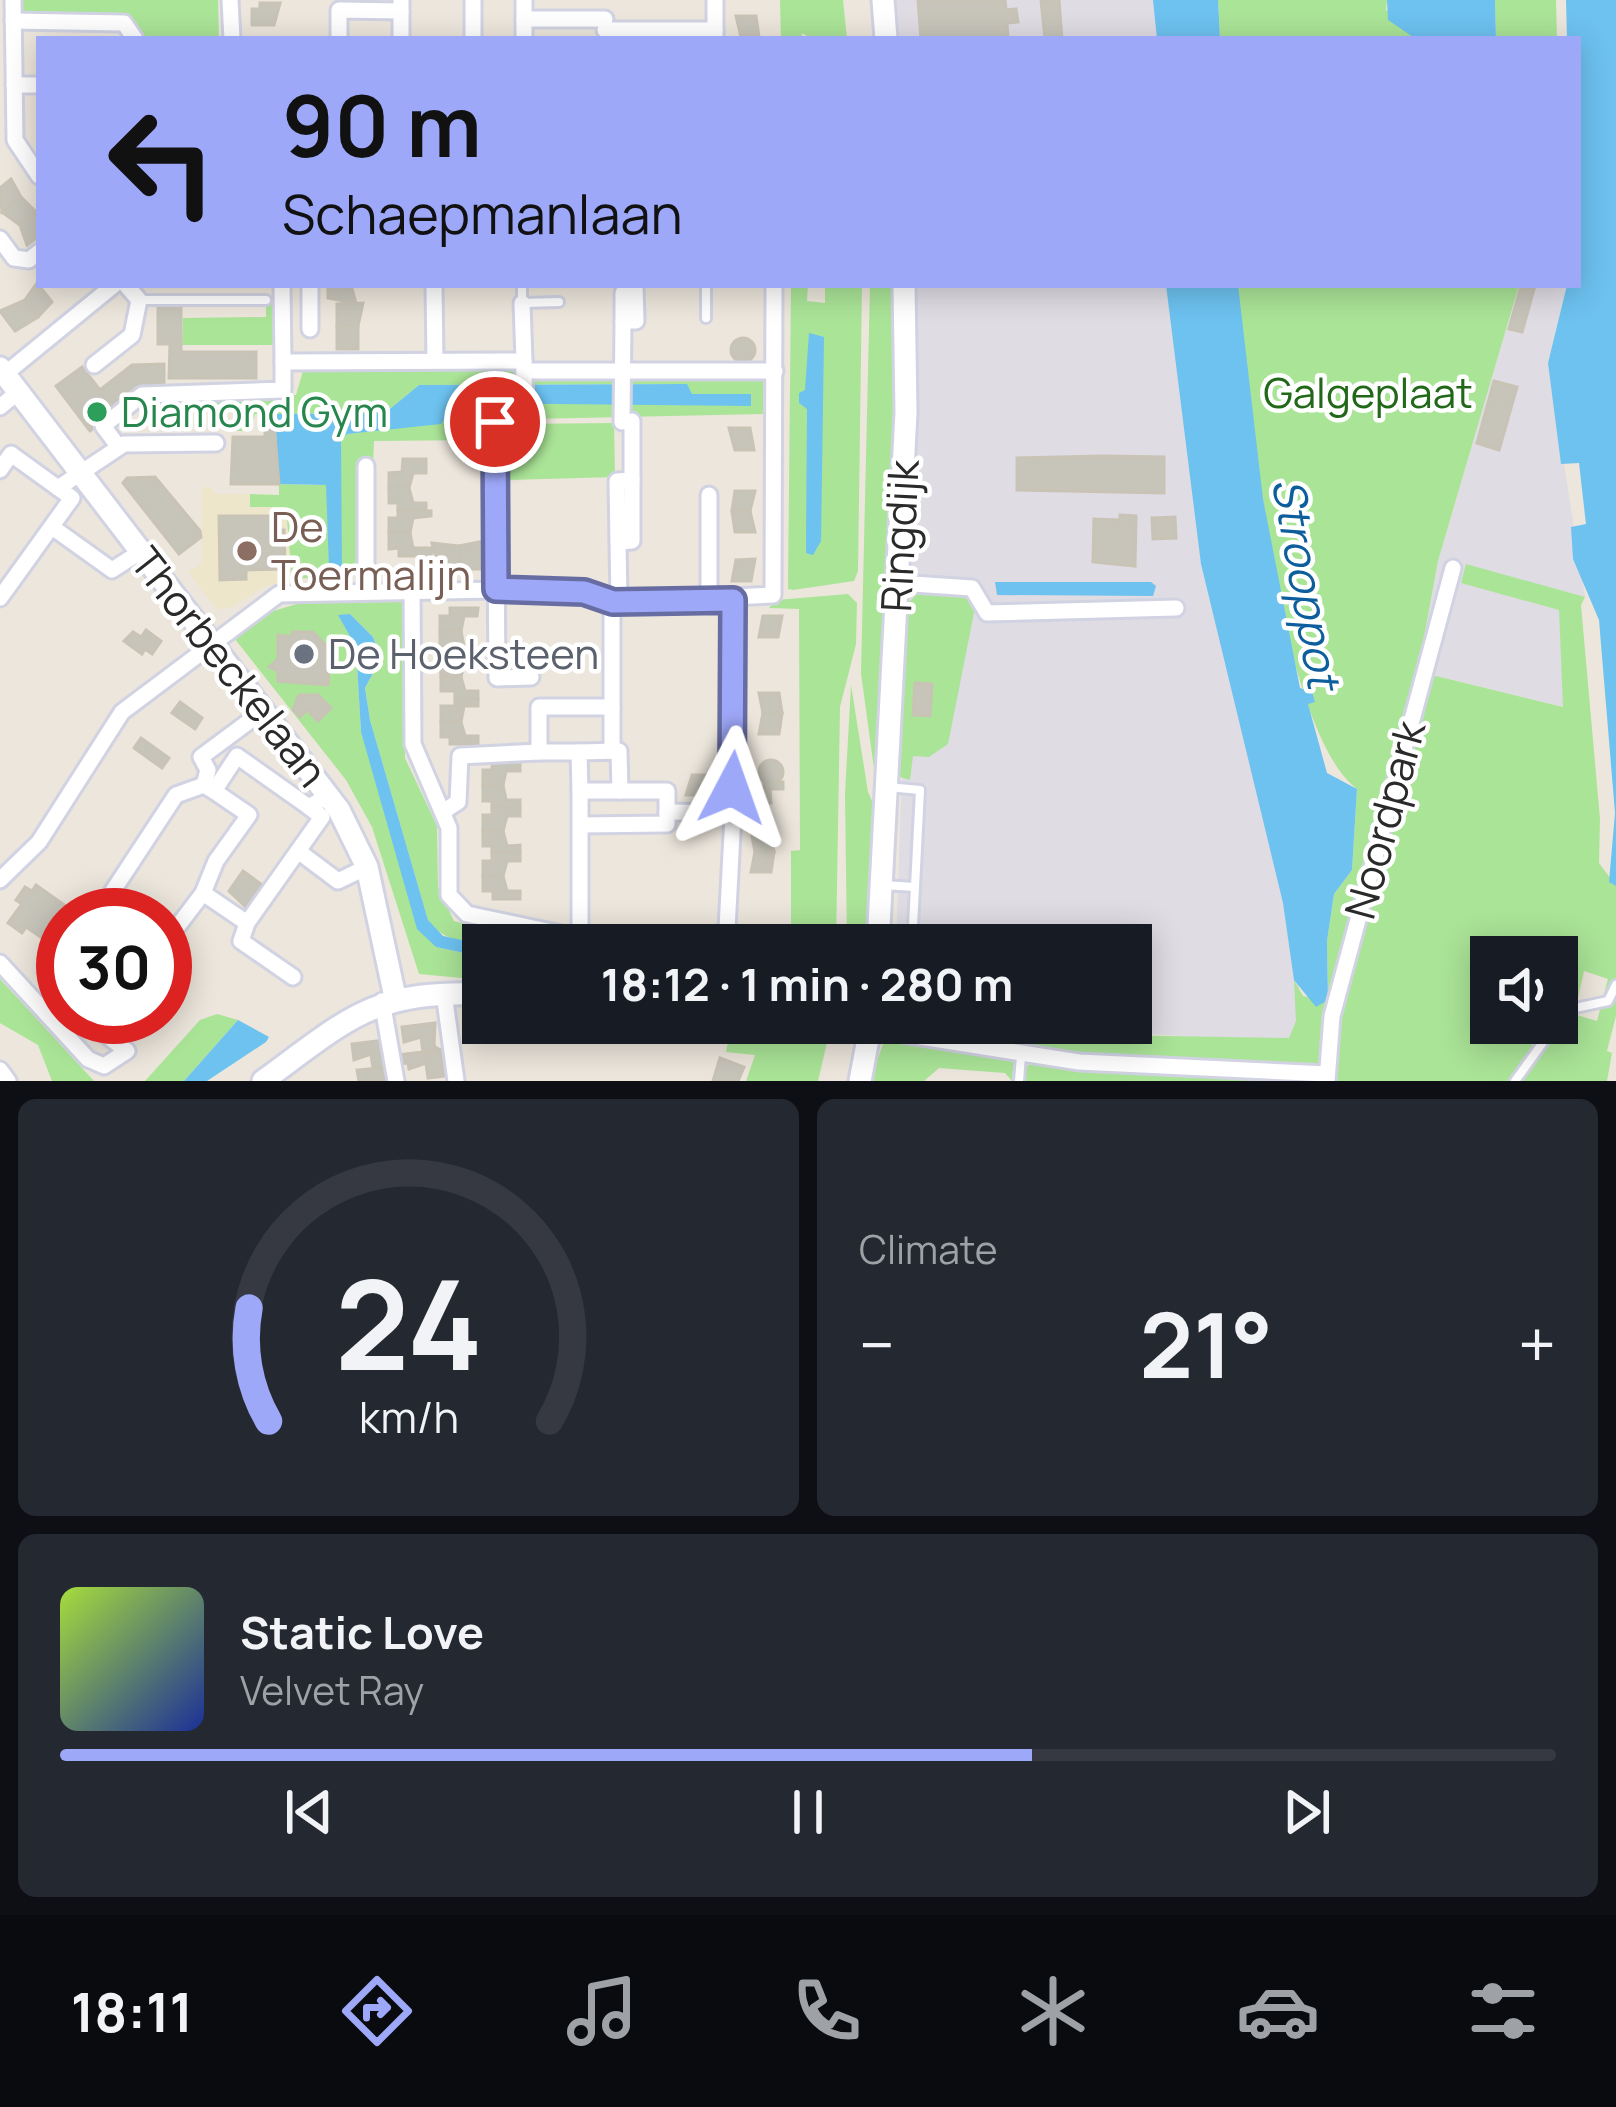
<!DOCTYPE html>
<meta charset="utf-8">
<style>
:root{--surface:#171b24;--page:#242831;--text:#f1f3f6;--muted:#9ea1a6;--line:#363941;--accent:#9ea8f9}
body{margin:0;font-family:Manrope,sans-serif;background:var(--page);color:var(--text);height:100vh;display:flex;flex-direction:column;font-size:45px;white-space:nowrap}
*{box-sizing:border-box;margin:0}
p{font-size:39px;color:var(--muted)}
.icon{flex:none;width:66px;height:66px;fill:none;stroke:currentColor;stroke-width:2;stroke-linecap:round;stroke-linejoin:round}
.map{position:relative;height:1081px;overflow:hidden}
.panel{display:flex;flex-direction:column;gap:18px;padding:18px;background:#0d0f14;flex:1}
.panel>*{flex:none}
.hud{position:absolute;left:36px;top:36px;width:1545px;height:252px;border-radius:0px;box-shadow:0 6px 30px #0003;background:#9ea8f9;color:#111;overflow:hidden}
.buttons{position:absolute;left:1470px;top:936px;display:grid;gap:24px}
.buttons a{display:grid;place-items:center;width:108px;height:108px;border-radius:0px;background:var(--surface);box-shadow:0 6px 30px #0003;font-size:60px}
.speed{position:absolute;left:36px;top:888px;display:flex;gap:24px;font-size:60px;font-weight:700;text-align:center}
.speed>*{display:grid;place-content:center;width:156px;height:156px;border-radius:50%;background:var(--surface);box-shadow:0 6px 30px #0003;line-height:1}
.speed .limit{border:18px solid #d22;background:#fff;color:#111}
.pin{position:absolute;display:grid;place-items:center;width:102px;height:102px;color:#fff;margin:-51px;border:6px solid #fff;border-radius:50%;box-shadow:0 3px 12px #0007}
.me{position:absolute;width:132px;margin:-66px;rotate:4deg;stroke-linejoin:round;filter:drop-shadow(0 0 9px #0008)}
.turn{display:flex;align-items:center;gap:42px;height:252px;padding:0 48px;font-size:54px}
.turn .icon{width:156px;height:156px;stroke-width:2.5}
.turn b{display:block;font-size:84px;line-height:102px}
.big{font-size:90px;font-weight:700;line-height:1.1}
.panel .tile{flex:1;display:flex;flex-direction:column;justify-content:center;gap:18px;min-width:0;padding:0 42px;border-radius:18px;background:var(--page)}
.panel .dial{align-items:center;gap:0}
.dial svg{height:312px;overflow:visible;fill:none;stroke:var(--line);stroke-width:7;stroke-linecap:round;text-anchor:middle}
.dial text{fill:var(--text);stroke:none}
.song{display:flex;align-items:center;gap:36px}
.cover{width:144px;height:144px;border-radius:18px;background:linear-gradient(135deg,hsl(80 70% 55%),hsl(230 70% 35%))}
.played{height:12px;border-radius:6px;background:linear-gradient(90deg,var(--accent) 65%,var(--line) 65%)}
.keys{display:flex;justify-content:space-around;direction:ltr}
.heat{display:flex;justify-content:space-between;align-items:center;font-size:66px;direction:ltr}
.panel .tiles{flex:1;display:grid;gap:18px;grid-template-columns:1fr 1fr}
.tile:last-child{grid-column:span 2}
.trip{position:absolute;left:462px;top:924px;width:690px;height:120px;border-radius:0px;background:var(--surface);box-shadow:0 6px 30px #0003;font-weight:700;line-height:120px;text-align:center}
.dock{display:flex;height:192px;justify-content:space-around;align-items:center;background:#090b0e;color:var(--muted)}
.dock .icon{width:84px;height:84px}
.dock .active{color:var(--accent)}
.dock b{font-size:54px;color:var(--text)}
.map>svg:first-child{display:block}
.industrial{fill:#dfdce4}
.education{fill:#eee6cb}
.green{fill:#aae497;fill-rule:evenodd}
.water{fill:#6dc2f0}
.building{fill:#c7c4ba;stroke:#c8c3b5;stroke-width:3}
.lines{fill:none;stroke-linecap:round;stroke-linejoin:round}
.lane-casing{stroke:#d1d3e3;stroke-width:14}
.street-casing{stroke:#d1d3e3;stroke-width:21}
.secondary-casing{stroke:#d1d3e3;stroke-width:27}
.lane{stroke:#fff;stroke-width:8}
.street{stroke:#fff;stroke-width:15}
.secondary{stroke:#fff;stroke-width:21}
.route-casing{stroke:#676da2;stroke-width:30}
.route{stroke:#9ea8f9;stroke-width:21}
.leisure-dot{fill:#2e9e5b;stroke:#fff;stroke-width:4.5}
.education-dot{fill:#8d6e63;stroke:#fff;stroke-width:4.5}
.worship-dot{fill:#6b7280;stroke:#fff;stroke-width:4.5}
.labels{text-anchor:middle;stroke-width:9;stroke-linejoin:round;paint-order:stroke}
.park-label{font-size:42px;fill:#226819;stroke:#fff}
.leisure-label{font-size:42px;fill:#27864d;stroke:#fff;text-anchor:start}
.education-label{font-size:42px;fill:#785e54;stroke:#fff;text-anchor:start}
.street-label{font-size:42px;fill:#2a2a2a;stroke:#fff}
.worship-label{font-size:42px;fill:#5b616d;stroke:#fff;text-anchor:start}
.water-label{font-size:45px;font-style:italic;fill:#0c5e9c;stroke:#fff}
</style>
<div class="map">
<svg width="1616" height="1081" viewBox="0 0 1616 1081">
<rect width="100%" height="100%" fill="#ece6dc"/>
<g class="industrial">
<polygon points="895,0 1179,0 1179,39 898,39"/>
<polygon points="914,285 1187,285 1308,1044 977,1023 1131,1023 1131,945 896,945 917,332"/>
<polygon points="1519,285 1567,285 1548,363 1585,597 1467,565 1461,582 1559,610 1564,707 1428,674 1416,681 1438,561"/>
</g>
<polygon class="education" points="208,485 217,494 250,494 251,507 286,506 292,579 264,587 231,608 216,609 188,572 202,563 201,491"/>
<g class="green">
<polygon points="22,0 218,0 219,39 143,39 130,22 22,16"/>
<polygon points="780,0 843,0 847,39 812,39 802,33 802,39 781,39"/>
<polygon points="1218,0 1387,0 1386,10 1421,39 1220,39"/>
<polygon points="1495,0 1556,0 1557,39 1496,39"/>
<polygon points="791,285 808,285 807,301 825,303 825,285 862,285 858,571 854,581 793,590 788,589"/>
<polygon points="870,285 896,285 899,338 878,798 861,673"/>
<path d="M1238,285H1519L1438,561L1416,681L1428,674L1563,707L1559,610L1461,583L1466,564L1585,597L1581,605L1600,819L1599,863L1616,886V1016L1607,1051L1612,1053L1607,1081H1022L1028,1065L1043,1062L1290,1068L1079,1054L916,1032L1289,1038L1296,1021L1294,980L1303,996L1328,1001L1327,941L1334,894L1352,870L1357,789C1278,730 1245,387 1238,285ZM1491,957H1557V1012L1566,994L1578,998L1584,971L1608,979L1597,1021L1570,1013L1544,1047L1532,1045L1548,1023H1491Z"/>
<polygon points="279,298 276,345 182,345 183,318 266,317 266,304"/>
<polygon points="305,364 524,364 763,376 763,414 484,420 478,440 374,441 373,465 356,466 356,575 292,579 286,507 250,507 250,494 279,495 279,484 326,485 341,569 341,439 347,434 442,422 455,403 590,402 692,394 686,384 419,385 385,413 255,414 250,431 234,431 234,404 197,405 197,400 296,395"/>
<polygon points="614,423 615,477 507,480 506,458 520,457 519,424"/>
<polygon points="923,588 974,595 974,613 948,744 929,757 913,756 910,780 897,776 908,603"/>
<polygon points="848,594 857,603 856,644 840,707 836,945 791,945 791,851 800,850 799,609 769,608 776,600"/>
<path d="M313,599H399L403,604L405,758L437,826L438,887L454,921L546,945C510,945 451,954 428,920L370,720L365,688L381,658L373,637L350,614L339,616L356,647L361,732L436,947L483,957V980L419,974L372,827L346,780L235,639L267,613Z"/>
<polygon points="851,685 868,792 879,816 870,945 847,945 845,794"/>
<polygon points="0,979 94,1081 52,1081 38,1045 0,1023"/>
<polygon points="217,1014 238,1020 184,1081 145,1081 200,1020"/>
<polygon points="830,1030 818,1081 746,1081 755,1055 726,1052 730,1032"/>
<polygon points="884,1041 1014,1058 1012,1081 1005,1073 939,1068 924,1081 870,1081"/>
</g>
<g class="water">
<polygon points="1153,0 1218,0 1220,39 1157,39"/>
<polygon points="1387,0 1495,0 1496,39 1416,39 1388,20"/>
<polygon points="1566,0 1616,0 1616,886 1609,882 1615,813 1599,620 1573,559 1571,527 1586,524 1579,463 1561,464 1548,363 1567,285 1578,285 1578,39 1567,39"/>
<polygon points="1166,285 1238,285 1263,499 1300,688 1312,692 1315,702 1308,704 1327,773 1357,789 1352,870 1334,894 1327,941 1328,1000 1316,1007 1294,980 1283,903 1201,564"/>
<polygon points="809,333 824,337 821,541 813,555 806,553 806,543 807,409 799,403 799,393 805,390"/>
<polygon points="687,384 692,394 751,394 751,406 455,403 441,424 347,434 341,440 342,570 329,568 326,485 279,484 275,414 385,413 419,385"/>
<polygon points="995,582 1151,582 1156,586 1153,596 997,595"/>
<polygon points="350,614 373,637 381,658 365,688 370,720 428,920 443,936 485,945 483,957 436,947 417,929 361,732 356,647 338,615"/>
<polygon points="238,1020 269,1037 266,1042 207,1081 184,1081"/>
</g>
<g class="building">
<polygon points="918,0 1005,0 1006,10 1016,9 1018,22 1007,23 1008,39 921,39"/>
<polygon points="1041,0 1059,0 1062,39 1045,39"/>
<polygon points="260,3 280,3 274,25 252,25 252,9 260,9"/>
<polygon points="736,16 756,16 759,37 741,37"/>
<polygon points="11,179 21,197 2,212 0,188"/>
<polygon points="21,197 36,212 20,225 2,212"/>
<polygon points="36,212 39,236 27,245 20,225"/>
<polygon points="37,283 52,302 38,317 25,300"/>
<polygon points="328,285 351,285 356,303 328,298"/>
<polygon points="1521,286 1534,289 1522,332 1509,329"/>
<polygon points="25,300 38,317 15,331 0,311"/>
<polygon points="363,303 358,326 337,326 337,304"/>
<polygon points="158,308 181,308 181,352 256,352 256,378 169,378 170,344 158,344"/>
<rect x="337" y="326" width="21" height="23"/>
<circle cx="743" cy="350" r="12"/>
<polygon points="164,364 164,391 141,391 90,431 56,386 82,367 100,390 132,365"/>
<polygon points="1494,381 1517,387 1499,450 1477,443"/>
<polygon points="273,412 279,484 231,484 233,437 265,437 265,416"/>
<polygon points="729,428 750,428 754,450 735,450"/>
<polygon points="1103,456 1164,457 1164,493 1017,490 1017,458"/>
<polygon points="403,459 426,459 426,473 413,473 409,488 389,488 389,473 402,472"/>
<polygon points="155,477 200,531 201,537 179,554 123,483 127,478"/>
<polygon points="389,488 409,488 413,503 426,503 426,510 398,510 398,503 389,503"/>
<polygon points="735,491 755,491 750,511 732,511"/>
<polygon points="398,510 431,511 431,516 413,518 410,533 389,533 389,518 398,518"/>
<polygon points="732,511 750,511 755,532 735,532"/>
<polygon points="1120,515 1136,516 1135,566 1093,562 1094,519 1120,520"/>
<polygon points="219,516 277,516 277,530 284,530 285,569 246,570 246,579 220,580"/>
<polygon points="1175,517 1176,538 1153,539 1152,518"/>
<polygon points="389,533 410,533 413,548 432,548 431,556 399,556 399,548 389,549"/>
<polygon points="479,542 488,543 480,569 460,569 459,546"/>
<polygon points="432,543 459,546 460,569 439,569"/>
<polygon points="755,559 751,581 732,581 736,560"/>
<polygon points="450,608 478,608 477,616 464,616 461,631 440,632 440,616 450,616"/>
<polygon points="763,616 782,616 778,637 759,637"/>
<polygon points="146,630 161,641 152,654 145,649 142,654 124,641 133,632 141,637"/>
<polygon points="461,631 464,646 477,646 478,654 455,654 455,646 440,646 440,632"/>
<polygon points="292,632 313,632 330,650 328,685 278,681 278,671 269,667 278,659 278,635 292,637"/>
<polygon points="455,654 478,654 478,661 465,661 461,677 441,677 440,661 455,661"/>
<polygon points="441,677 461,677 465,691 478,691 478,699 455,699 455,691 441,691"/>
<polygon points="915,683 932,684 930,716 913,715"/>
<polygon points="759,693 779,693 782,713 763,713"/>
<polygon points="299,695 318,695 331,708 318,721 307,710 300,717 293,710"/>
<polygon points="455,699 478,699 478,706 464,706 461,722 441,722 441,706 455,706"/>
<polygon points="180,702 202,718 195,729 172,713"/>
<polygon points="763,713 782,713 779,734 759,734"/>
<polygon points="441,722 461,722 465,736 478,736 478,744 450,744 450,737 441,737"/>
<polygon points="141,738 169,758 162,768 134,748"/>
<circle cx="771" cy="772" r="12"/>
<polygon points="520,762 520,771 506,771 503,785 483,785 483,770 492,770 492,763"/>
<polygon points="692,775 711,775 711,789 704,789 704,795 686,795"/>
<polygon points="764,782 783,782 783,789 770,789 771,803 751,803 751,789 764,789"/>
<polygon points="483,785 503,785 506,800 520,800 520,808 492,808 492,801 483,801"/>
<polygon points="492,808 520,808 520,816 507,816 503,831 483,831 483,815 492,815"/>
<polygon points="483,831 503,831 507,846 520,845 520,853 492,853 492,846 483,846"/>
<polygon points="751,831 771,831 774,852 755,852"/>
<polygon points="755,852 774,852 771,872 751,872"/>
<polygon points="492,853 520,853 520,861 507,861 503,876 483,876 483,861 492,861"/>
<polygon points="243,871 265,887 249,910 229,891"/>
<polygon points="483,876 503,876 507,891 520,891 520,899 493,899 493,891 483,891"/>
<polygon points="36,885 74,912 63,915 60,960 46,950 51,944 26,927 22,933 8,923 22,904 16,900 25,887 32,891"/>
<polygon points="435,1023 434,1046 440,1050 423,1052 421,1037 404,1042 402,1027"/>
<polygon points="385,1040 384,1063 390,1067 373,1068 371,1054 354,1060 352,1044"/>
<polygon points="440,1050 445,1076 428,1078 426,1063 409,1069 408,1063 398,1064 397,1055"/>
<polygon points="720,1058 744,1067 738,1081 713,1081"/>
<polygon points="390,1067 388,1081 359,1081 357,1070"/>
</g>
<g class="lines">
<defs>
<g id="lane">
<polyline points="522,285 522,303 559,302"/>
<polyline points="139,300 266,300"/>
<polyline points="706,318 706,285"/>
<polyline points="888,787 920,790 912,945"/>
<polyline points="883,885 915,887"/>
<polyline points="1557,1023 1566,1010 1608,1001 1616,985"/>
<polyline points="1019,1081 1021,1056"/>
<polyline points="1515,1081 1557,1023"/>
</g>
<g id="street">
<polyline points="13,0 15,140 39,176"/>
<polyline points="230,0 232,39"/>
<polyline points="473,0 473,39"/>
<polyline points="715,0 715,36"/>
<polyline points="524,19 605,19"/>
<polyline points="13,21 124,23 135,39"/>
<polyline points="605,30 715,30"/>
<polyline points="339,39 339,10 401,11"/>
<polyline points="401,39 401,0"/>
<polyline points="524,39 524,0"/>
<polyline points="14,85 39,85"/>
<polyline points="0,239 14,258 29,260 39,252"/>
<polyline points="282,285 283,362"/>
<polyline points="310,285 310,329"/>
<polyline points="434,285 435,361"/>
<polyline points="623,293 623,321"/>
<polyline points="522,303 524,361"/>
<polyline points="94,365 132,335 139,300 126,285"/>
<polyline points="524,371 525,422"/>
<polyline points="5,374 114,285"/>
<polyline points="0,407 18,392"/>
<polyline points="495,422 497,678 531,677"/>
<polyline points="622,422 623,321 636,321 635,285"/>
<polyline points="118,446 103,426 142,395 283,390 283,362 524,361 524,371 775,371"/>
<polyline points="0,470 11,454 58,488 124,444 216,443"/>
<polyline points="52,527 112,570 140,552"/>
<polyline points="618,542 617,481 632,480"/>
<polyline points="898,583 972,588 987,613 1176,608"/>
<polyline points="412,588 413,744 449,828 449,895 467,914 580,938 713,938 727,929 737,739 733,600"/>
<polyline points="366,590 366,466"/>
<polyline points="0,598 72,498 58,488"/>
<polyline points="709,600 709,495"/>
<polyline points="619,602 618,542 632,541 632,421"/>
<polyline points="612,751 612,602"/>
<polyline points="579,752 539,752 539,707 612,707"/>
<polyline points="204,785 208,770 201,757 263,711"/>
<polyline points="580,791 579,752 619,751 620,791"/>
<polyline points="444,811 458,802 460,756 539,752"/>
<polyline points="667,812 730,813"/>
<polyline points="580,825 667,824 667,791 580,791 580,938"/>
<polyline points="298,851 338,881 367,867"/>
<polyline points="0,880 39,842 122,712 279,594 555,589 619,602 773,595 774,285"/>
<polyline points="203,893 216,861 249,815 214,791"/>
<polyline points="99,912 176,795 204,785 214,791 237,756 309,807 329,795"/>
<polyline points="247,923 241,941 293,977"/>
<polyline points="165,943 203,893 247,923 322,817 309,807"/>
<polyline points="0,963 88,1059 104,1066 127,1051 102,1032 113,1017"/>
<polyline points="444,993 456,1081"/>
<polyline points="382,1001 396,1081"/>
<polyline points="870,1029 1079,1062 1327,1074"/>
<polyline points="0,1070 8,1081"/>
<polyline points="1327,1081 1332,1016 1453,568"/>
</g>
<g id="secondary">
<polyline points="883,0 886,39"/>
<polyline points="0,368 339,810 367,867 395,997"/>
<polyline points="878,945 906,413 904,285"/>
<path d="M263,1081C348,1019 373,990 483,994"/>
<polyline points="860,1081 871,1023"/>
</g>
</defs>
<use href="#lane" class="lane-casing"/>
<use href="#street" class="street-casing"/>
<use href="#secondary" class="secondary-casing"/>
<use href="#lane" class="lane"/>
<use href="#street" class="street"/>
<use href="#secondary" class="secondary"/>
</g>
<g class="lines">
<defs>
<polyline id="route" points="495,422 496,589 584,592 613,602 733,600 732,788"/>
</defs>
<use href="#route" class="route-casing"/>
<use href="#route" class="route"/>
</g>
<circle class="leisure-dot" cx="97" cy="412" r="12"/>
<circle class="education-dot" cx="247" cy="551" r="12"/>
<circle class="worship-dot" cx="304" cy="654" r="12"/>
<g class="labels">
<g class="park-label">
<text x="1368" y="408">Galgeplaat</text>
</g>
<g class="leisure-label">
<text x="121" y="427">Diamond Gym</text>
</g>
<g class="education-label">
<text x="271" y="542">De<tspan x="271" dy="48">Toermalijn</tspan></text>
</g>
<g class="street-label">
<text transform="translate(900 536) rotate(-87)" y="15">Ringdijk</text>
<text transform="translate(229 667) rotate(52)" y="15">Thorbeckelaan</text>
<text transform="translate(1385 820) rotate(-75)" y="15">Noordpark</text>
</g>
<g class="worship-label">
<text x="328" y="669">De Hoeksteen</text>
</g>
<g class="water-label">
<text transform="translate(1306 583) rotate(80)" y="16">Strooppot</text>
</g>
</g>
</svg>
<div class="buttons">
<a><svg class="icon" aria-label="sound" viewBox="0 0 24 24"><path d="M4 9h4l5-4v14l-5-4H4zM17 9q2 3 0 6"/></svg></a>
</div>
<div class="speed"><div class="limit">30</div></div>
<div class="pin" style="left:495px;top:422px;background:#d93025"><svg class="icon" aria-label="arrive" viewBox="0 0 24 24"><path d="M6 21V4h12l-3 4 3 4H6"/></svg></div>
<svg class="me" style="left:732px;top:788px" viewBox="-20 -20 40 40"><path d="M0-17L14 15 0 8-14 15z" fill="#9ea8f9" stroke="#fff" stroke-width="4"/></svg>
<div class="trip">18:12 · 1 min · 280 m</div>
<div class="hud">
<div class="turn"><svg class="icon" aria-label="left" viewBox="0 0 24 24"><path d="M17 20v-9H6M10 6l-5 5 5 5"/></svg><div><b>90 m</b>Schaepmanlaan</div></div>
</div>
</div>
<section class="panel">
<div class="tiles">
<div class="tile dial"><svg viewBox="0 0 100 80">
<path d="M14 69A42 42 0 1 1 86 69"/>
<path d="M14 69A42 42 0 0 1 9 40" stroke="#9ea8f9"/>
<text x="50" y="56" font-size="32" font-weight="700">24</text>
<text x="50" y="72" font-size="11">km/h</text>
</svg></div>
<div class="tile"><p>Climate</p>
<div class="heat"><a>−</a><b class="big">21°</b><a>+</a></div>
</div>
<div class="tile">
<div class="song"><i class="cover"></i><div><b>Static Love</b><p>Velvet Ray</p></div></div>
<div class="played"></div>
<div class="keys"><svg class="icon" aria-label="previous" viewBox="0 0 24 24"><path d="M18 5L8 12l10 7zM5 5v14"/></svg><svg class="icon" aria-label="pause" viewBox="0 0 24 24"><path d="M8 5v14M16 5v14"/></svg><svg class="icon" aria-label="next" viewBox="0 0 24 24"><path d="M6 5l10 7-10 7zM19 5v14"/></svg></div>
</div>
</div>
</section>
<nav class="dock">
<b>18:11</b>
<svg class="icon active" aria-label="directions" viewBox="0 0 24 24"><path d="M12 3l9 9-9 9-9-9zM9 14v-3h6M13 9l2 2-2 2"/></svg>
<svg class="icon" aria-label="music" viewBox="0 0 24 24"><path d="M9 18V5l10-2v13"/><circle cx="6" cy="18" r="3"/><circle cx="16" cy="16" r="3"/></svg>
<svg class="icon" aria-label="phone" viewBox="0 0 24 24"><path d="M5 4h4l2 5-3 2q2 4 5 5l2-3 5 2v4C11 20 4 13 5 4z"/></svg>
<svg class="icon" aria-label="climate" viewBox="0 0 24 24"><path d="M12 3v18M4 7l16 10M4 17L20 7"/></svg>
<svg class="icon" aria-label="car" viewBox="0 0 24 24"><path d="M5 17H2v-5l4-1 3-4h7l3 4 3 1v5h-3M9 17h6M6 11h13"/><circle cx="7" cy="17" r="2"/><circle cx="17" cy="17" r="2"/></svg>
<svg class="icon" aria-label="filters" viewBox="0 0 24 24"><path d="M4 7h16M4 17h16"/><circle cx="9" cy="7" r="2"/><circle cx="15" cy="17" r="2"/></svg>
</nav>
